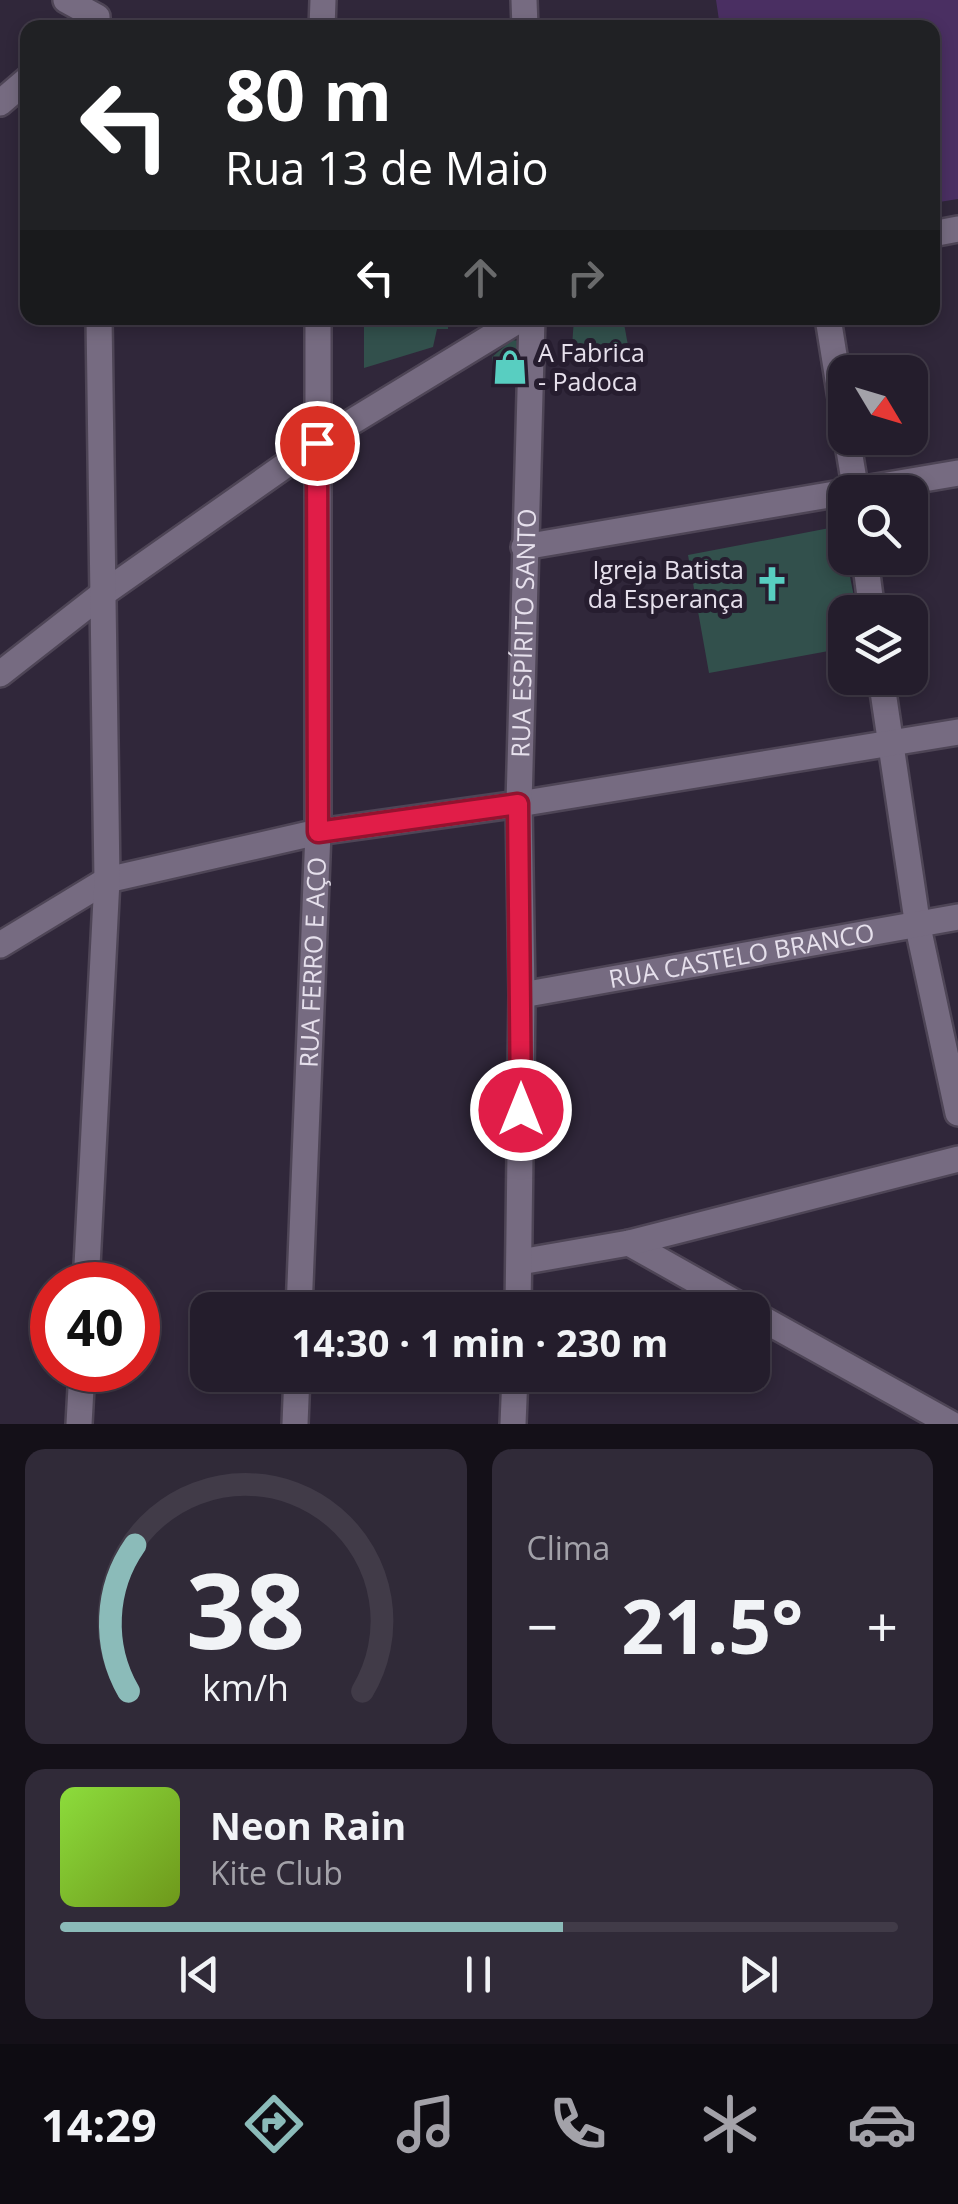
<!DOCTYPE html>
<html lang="pt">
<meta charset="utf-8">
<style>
:root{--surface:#241d2c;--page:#302a38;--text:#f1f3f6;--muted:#a3a2a9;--line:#413b48;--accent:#8bbbb9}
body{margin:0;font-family:"Open Sans",sans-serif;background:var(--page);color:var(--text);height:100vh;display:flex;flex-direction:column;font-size:38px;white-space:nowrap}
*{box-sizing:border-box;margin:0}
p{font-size:32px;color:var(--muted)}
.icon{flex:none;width:55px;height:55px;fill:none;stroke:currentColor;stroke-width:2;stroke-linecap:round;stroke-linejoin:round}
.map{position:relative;height:1424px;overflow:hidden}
.details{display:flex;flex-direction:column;gap:25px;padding:25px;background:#141018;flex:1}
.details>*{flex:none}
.banner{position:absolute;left:20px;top:20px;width:920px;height:305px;border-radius:20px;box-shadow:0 5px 15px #0003,0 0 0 2px var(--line);background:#202124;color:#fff;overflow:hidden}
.needle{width:65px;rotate:128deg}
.fabs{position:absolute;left:828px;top:355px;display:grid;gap:20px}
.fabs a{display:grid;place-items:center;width:100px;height:100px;border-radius:20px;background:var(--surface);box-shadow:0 5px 15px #0003,0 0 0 2px var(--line);font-size:50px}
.speed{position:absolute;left:30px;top:1262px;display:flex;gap:20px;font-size:50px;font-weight:700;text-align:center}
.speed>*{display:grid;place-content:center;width:130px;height:130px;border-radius:50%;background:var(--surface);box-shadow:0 5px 15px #0003,0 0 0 2px var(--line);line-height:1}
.speed .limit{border:15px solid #d22;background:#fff;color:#111}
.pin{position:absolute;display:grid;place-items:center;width:85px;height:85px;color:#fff;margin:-42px;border:5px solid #fff;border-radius:50%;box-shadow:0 2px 10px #0007}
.me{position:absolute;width:110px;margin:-55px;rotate:0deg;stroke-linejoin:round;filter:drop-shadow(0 0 8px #0008)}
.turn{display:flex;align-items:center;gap:35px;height:210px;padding:0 40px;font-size:45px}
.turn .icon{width:130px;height:130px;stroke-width:2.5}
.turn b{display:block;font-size:70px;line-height:85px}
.lanes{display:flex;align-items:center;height:95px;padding:0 40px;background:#0003;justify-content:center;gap:50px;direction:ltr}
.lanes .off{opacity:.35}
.big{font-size:75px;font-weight:700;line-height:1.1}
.details .widget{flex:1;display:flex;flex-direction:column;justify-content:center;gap:15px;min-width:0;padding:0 35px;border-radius:20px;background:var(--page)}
.details .dial{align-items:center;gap:0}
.dial svg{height:260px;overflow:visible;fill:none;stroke:var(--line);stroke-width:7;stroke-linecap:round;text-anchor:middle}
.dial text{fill:var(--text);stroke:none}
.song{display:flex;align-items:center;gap:30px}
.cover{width:120px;height:120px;border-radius:15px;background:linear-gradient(135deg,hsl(90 70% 55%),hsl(80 70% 35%))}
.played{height:10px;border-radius:5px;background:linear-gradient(90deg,var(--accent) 60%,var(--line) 60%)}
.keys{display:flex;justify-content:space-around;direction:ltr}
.heat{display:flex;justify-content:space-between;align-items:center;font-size:55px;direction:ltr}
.details .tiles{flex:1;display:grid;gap:25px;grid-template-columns:1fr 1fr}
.widget:last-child{grid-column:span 2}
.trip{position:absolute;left:190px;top:1292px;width:580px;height:100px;border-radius:20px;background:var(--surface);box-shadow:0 5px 15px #0003,0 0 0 2px var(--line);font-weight:700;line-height:100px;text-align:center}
.tabs{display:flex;height:160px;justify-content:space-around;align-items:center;background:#0e0c12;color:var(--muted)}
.tabs .icon{width:70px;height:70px}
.tabs .active{color:var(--accent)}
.tabs b{font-size:45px;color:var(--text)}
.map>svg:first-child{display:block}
.green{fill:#4a2f62}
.building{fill:#32504c}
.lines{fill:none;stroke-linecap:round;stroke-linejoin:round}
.minor-casing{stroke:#4e4556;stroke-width:30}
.tertiary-casing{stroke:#4e4556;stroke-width:30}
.minor{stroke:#766b81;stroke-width:25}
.tertiary{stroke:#766b81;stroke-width:25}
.route-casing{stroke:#92132f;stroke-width:25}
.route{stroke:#e11d48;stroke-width:18}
.labels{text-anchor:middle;stroke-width:10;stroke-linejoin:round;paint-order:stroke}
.poi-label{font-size:25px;fill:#e6e0ec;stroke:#261d2f;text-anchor:start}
.street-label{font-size:25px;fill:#e6e0ec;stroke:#261d2f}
</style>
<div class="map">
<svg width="958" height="1424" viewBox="0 0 958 1424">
<rect width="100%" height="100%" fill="#30273a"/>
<polygon class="green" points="716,0 958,0 958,199 933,203 932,28 720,27"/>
<g class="building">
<polygon points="364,318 474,318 474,322 448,324 448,329 437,329 433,347 364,368"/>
<polygon points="574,318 623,318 629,351 571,361"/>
<polygon points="512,340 528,342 528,378 494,376 492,357"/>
<polygon points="840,526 857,612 845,612 845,648 709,673 688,555"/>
</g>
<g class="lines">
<defs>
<g id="minor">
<polyline points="66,0 97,17 97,28"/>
<polyline points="524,0 525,28"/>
<polyline points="322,28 323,0"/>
<polyline points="0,103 28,79"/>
<polyline points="932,234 958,229"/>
<polyline points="828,318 845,423"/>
<polyline points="847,438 856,492"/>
<polyline points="524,547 958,473"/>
<polyline points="865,558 872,612"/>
<polyline points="0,674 101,595 317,443 522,318"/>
<polyline points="881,678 918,927 958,1113"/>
<polyline points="0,945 107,880 318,832 519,804 958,732"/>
<path id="s1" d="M522,995L519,804L532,318"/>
<polyline points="629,1243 748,1310"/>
<polyline points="520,1262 629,1243 958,1159"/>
<polyline points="86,1285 107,880 99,318"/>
<path id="s2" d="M299,1310L318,832V318"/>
<polyline points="752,1313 951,1424"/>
<polyline points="79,1424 82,1370"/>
<polyline points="295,1424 297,1375"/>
</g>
<g id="tertiary">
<path id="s3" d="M518,1310L522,995L958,917"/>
<polyline points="513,1424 515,1375"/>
</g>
</defs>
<use href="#minor" class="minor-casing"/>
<use href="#tertiary" class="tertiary-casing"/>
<use href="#minor" class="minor"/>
<use href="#tertiary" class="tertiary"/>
</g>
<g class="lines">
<defs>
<polyline id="route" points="317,443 318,832 518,804 521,1110"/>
</defs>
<use href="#route" class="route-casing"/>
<use href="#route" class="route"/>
</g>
<defs>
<symbol id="shop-bare" viewBox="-9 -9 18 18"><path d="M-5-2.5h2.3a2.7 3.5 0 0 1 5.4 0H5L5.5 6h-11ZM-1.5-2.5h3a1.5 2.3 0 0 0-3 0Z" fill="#58cec1" stroke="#261d2f" stroke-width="2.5" paint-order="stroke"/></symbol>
<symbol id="church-bare" viewBox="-9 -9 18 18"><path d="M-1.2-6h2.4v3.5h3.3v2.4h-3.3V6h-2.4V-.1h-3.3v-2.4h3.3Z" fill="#58cec1" stroke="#261d2f" stroke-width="2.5" paint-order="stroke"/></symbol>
</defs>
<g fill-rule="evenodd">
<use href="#shop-bare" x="485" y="342" width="50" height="50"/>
<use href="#church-bare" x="747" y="559" width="50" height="50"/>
</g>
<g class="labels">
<g class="poi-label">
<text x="538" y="362">A Fabrica<tspan x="538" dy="29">- Padoca</tspan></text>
<text x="744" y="579" text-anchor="end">Igreja Batista<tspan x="744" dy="29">da Esperança</tspan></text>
</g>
<g class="street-label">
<text dy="9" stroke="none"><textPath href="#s1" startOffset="362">RUA ESPÍRITO SANTO</textPath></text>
<text dy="9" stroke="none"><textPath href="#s3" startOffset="538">RUA CASTELO BRANCO</textPath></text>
<text dy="9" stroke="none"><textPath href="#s2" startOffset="348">RUA FERRO E AÇO</textPath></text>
</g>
</g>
</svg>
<div class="fabs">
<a><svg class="needle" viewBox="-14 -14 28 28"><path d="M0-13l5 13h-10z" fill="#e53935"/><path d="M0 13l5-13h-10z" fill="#a3a2a9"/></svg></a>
<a><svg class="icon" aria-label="search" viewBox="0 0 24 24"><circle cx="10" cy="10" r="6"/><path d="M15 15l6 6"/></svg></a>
<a><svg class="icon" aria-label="layers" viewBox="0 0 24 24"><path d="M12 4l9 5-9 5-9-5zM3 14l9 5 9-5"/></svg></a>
</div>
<div class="speed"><div class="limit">40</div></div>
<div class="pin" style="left:317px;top:443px;background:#d93025"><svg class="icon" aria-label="arrive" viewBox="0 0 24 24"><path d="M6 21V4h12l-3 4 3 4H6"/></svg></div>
<svg class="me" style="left:521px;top:1110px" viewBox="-20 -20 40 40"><circle r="17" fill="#e11d48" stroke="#fff" stroke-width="3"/><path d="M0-11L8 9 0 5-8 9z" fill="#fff"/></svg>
<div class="trip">14:30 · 1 min · 230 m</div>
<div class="banner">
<div class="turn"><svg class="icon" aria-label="left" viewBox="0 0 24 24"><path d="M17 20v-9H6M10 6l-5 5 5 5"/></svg><div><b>80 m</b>Rua 13 de Maio</div></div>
<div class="lanes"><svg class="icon" aria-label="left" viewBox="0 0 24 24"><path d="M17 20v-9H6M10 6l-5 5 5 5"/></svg><svg class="icon off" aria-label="ahead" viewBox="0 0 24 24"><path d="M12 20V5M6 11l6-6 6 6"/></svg><svg class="icon off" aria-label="right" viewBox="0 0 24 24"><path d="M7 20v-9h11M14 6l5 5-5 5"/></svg></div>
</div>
</div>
<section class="details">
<div class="tiles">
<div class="widget dial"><svg viewBox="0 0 100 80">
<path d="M14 69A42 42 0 1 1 86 69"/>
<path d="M14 69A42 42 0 0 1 16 24" stroke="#8bbbb9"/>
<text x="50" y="56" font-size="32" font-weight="700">38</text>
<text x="50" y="72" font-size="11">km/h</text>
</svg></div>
<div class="widget"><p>Clima</p>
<div class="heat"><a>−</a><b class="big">21.5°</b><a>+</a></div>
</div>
<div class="widget">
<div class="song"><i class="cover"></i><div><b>Neon Rain</b><p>Kite Club</p></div></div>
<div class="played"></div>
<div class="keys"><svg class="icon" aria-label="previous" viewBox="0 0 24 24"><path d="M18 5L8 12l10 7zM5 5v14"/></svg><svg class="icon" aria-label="pause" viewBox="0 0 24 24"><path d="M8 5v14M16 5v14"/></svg><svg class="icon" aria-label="next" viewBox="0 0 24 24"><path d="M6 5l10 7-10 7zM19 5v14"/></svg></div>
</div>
</div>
</section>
<nav class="tabs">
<b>14:29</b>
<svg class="icon active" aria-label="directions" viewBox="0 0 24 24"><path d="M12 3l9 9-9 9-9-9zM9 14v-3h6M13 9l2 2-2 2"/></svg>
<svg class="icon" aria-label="music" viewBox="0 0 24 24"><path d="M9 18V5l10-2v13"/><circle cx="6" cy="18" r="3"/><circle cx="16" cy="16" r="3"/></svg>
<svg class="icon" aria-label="phone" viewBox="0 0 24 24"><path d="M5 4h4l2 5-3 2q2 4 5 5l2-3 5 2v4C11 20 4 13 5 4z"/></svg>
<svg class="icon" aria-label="climate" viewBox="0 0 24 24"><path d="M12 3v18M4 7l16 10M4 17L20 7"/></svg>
<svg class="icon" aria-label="car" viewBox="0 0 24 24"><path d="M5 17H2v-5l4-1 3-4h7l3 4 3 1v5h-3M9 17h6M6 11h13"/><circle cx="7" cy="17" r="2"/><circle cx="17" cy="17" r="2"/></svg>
</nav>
